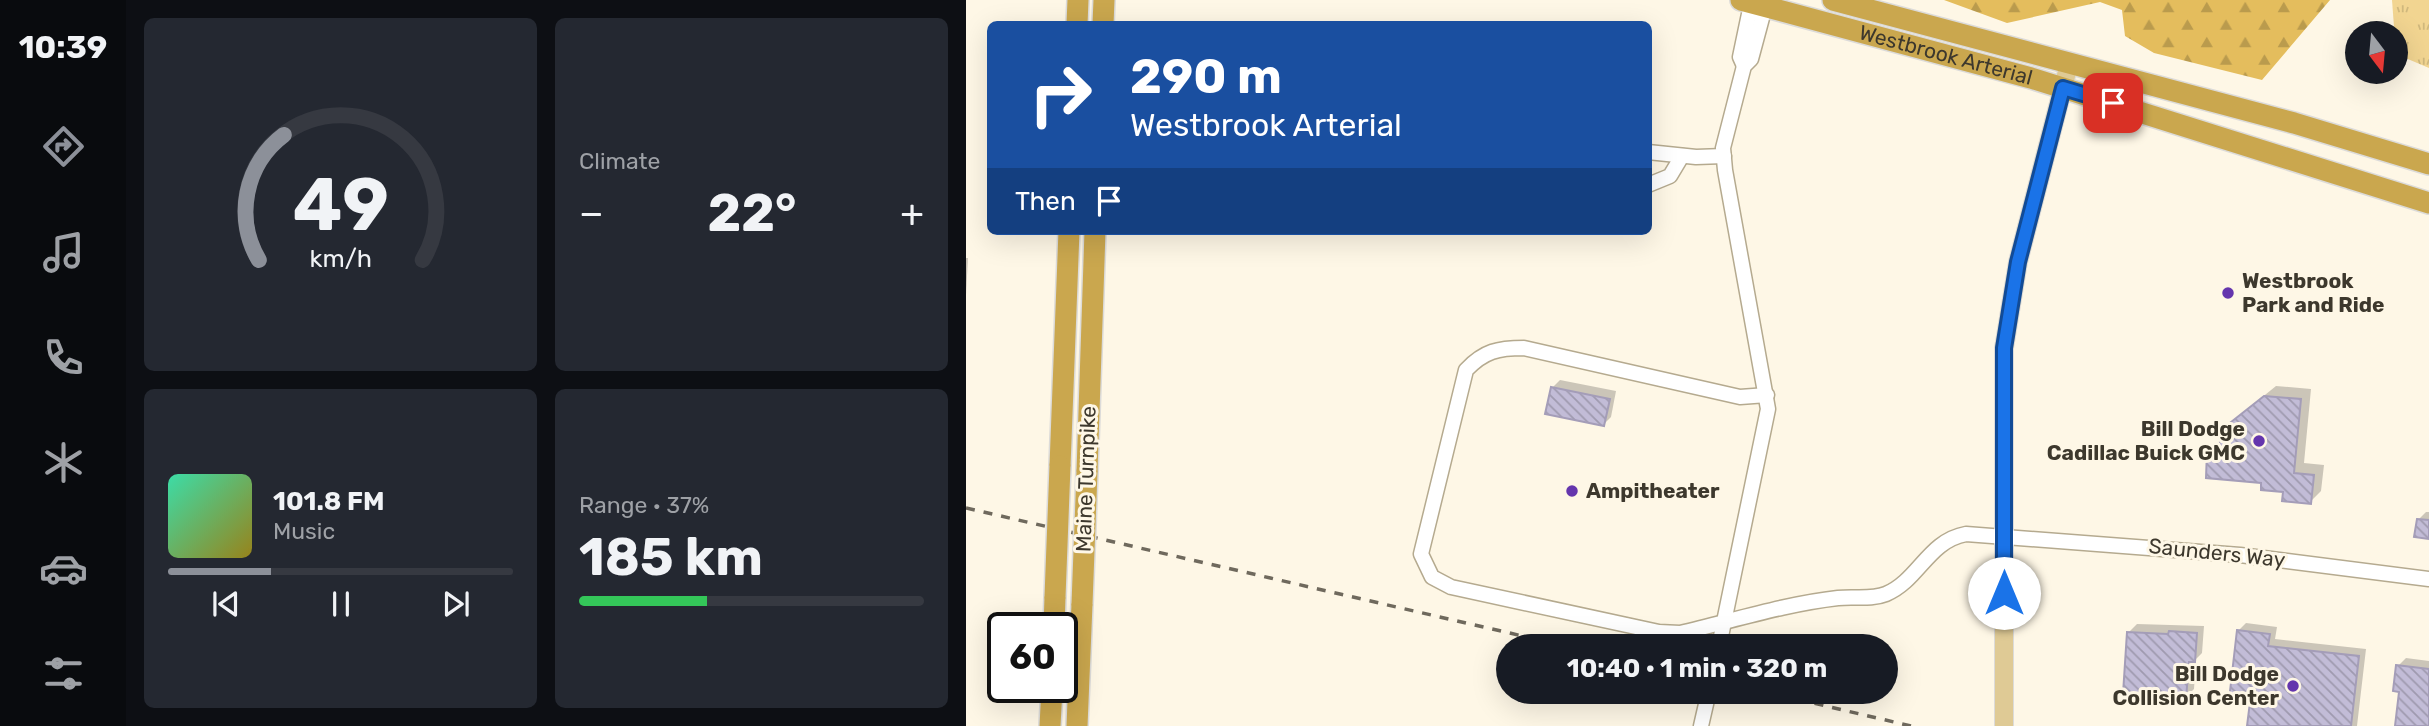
<!DOCTYPE html>
<meta charset="utf-8">
<style>
:root{--surface:#171b24;--page:#242831;--text:#f1f3f6;--muted:#9ea1a6;--line:#363941;--accent:#8c9099}
body{margin:0;font-family:Rubik,sans-serif;background:var(--page);color:var(--text);height:100vh;display:flex;flex-direction:column;font-size:26px;white-space:nowrap}
*{box-sizing:border-box;margin:0}
p{font-size:23px;color:var(--muted)}
.icon{flex:none;width:38px;height:38px;fill:none;stroke:currentColor;stroke-width:2;stroke-linecap:round;stroke-linejoin:round}
.map{position:relative;flex:1;overflow:hidden}
.side{display:flex;flex-direction:column;gap:18px;padding:18px;background:#0d0f14;width:840px}
.side>*{flex:none}
.top-card{position:absolute;left:21px;top:21px;width:665px;height:214px;border-radius:10px;box-shadow:0 7px 28px #0002;background:#1a4fa0;color:#fff;overflow:hidden}
.needle{width:46px;rotate:164deg}
.buttons{position:absolute;left:1379px;top:21px;display:grid;gap:14px}
.buttons a{display:grid;place-items:center;width:63px;height:63px;border-radius:50%;background:var(--surface);box-shadow:0 7px 28px #0002;font-size:35px}
.speed{position:absolute;left:21px;top:612px;display:flex;gap:14px;font-size:35px;font-weight:700;text-align:center}
.speed>*{display:grid;place-content:center;width:91px;height:91px;border-radius:50%;background:var(--surface);box-shadow:0 7px 28px #0002;line-height:1}
.speed .limit{border:4px solid #111;border-radius:10px;background:#fff;color:#111}
.pin{position:absolute;display:grid;place-items:center;width:60px;height:60px;color:#fff;margin:-30px;border-radius:14px;box-shadow:0 4px 10px #0006}
.me{position:absolute;width:77px;margin:-38px;rotate:0deg;stroke-linejoin:round;filter:drop-shadow(0 0 5px #0008)}
.turn{display:flex;align-items:center;gap:24px;height:147px;padding:0 28px;font-size:32px}
.turn .icon{width:91px;height:91px;stroke-width:2.5}
.turn b{display:block;font-size:49px;line-height:60px}
.then{display:flex;align-items:center;height:66px;padding:0 28px;background:#0003;gap:14px;font-size:26px}
.big{font-size:52px;font-weight:700;line-height:1.1}
.side .tile{flex:1;display:flex;flex-direction:column;justify-content:center;gap:10px;min-width:0;padding:0 24px;border-radius:10px;background:var(--page)}
.side .dial{align-items:center;gap:0}
.dial svg{height:182px;overflow:visible;fill:none;stroke:var(--line);stroke-width:7;stroke-linecap:round;text-anchor:middle}
.dial text{fill:var(--text);stroke:none}
.song{display:flex;align-items:center;gap:21px}
.cover{width:84px;height:84px;border-radius:10px;background:linear-gradient(135deg,hsl(160 70% 55%),hsl(50 70% 35%))}
.played{height:7px;border-radius:4px;background:linear-gradient(90deg,var(--accent) 30%,var(--line) 30%)}
.keys{display:flex;justify-content:space-around;direction:ltr}
.heat{display:flex;justify-content:space-between;align-items:center;font-size:38px;direction:ltr}
.charge{height:10px;border-radius:5px;background:linear-gradient(90deg,#34c759 37%,var(--line) 0)}
.side .tiles{flex:1;display:grid;gap:18px;grid-template-columns:repeat(2,1fr)}
.trip{position:absolute;left:530px;top:634px;width:402px;height:70px;border-radius:35px;background:var(--surface);box-shadow:0 7px 28px #0002;font-weight:700;line-height:70px;text-align:center}
main{display:flex;flex:1;min-height:0}
.menu{display:flex;flex-direction:column;width:126px;justify-content:space-around;align-items:center;background:#090b0e;color:var(--muted)}
.menu .icon{width:49px;height:49px}
.menu .current{color:var(--accent)}
.menu b{font-size:32px;color:var(--text)}
.map>svg:first-child{display:block}
.grass{fill:url(#grass-tufts)}
.forest{fill:url(#forest-firs)}
.shadow{fill:#0003}
.building{fill:url(#building-back-hatch);stroke:#a49db8;stroke-width:2}
.lines{fill:none;stroke-linecap:round;stroke-linejoin:round}
.minor-casing{stroke:#b5aa8f;stroke-width:17}
.major-casing{stroke:#dcdbd9;stroke-width:20}
.highway-casing{stroke:#dcdbd9;stroke-width:24}
.minor{stroke:#fff;stroke-width:14}
.major{stroke:#dfca95;stroke-width:18}
.highway{stroke:#caa74e;stroke-width:21}
.rail{stroke:#6f695d;stroke-width:3.5;stroke-dasharray:9 9;stroke-linecap:butt}
.highway-bridge-casing{stroke:#dcdbd9;stroke-width:24;stroke-linecap:butt}
.highway-bridge{stroke:#caa74e;stroke-width:21}
.route-casing{stroke:#114b97;stroke-width:18}
.route{stroke:#1a73e8;stroke-width:12}
.poi-dot{fill:#6435ad;stroke:#fef7e6;stroke-width:2.5}
.labels{text-anchor:middle;stroke-width:6;stroke-linejoin:round;paint-order:stroke}
.street-label{font-size:21px;fill:#3d382d;stroke:#fef7e6}
.poi-label{font-size:21px;font-weight:bold;fill:#3d382d;stroke:#fef7e6;text-anchor:start}
</style>
<main>
<nav class="menu">
<b>10:39</b>
<svg class="icon current" aria-label="directions" viewBox="0 0 24 24"><path d="M12 3l9 9-9 9-9-9zM9 14v-3h6M13 9l2 2-2 2"/></svg>
<svg class="icon" aria-label="music" viewBox="0 0 24 24"><path d="M9 18V5l10-2v13"/><circle cx="6" cy="18" r="3"/><circle cx="16" cy="16" r="3"/></svg>
<svg class="icon" aria-label="phone" viewBox="0 0 24 24"><path d="M5 4h4l2 5-3 2q2 4 5 5l2-3 5 2v4C11 20 4 13 5 4z"/></svg>
<svg class="icon" aria-label="climate" viewBox="0 0 24 24"><path d="M12 3v18M4 7l16 10M4 17L20 7"/></svg>
<svg class="icon" aria-label="car" viewBox="0 0 24 24"><path d="M5 17H2v-5l4-1 3-4h7l3 4 3 1v5h-3M9 17h6M6 11h13"/><circle cx="7" cy="17" r="2"/><circle cx="17" cy="17" r="2"/></svg>
<svg class="icon" aria-label="filters" viewBox="0 0 24 24"><path d="M4 7h16M4 17h16"/><circle cx="9" cy="7" r="2"/><circle cx="15" cy="17" r="2"/></svg>
</nav>
<section class="side">
<div class="tiles">
<div class="tile dial"><svg viewBox="0 0 100 80">
<path d="M14 69A42 42 0 1 1 86 69"/>
<path d="M14 69A42 42 0 0 1 25 14" stroke="#8c9099"/>
<text x="50" y="56" font-size="32" font-weight="700">49</text>
<text x="50" y="72" font-size="11">km/h</text>
</svg></div>
<div class="tile"><p>Climate</p>
<div class="heat"><a>−</a><b class="big">22°</b><a>+</a></div>
</div>
<div class="tile">
<div class="song"><i class="cover"></i><div><b>101.8 FM</b><p>Music</p></div></div>
<div class="played"></div>
<div class="keys"><svg class="icon" aria-label="previous" viewBox="0 0 24 24"><path d="M18 5L8 12l10 7zM5 5v14"/></svg><svg class="icon" aria-label="pause" viewBox="0 0 24 24"><path d="M8 5v14M16 5v14"/></svg><svg class="icon" aria-label="next" viewBox="0 0 24 24"><path d="M6 5l10 7-10 7zM19 5v14"/></svg></div>
</div>
<div class="tile"><p>Range · 37%</p><b class="big">185 km</b><div class="charge"></div></div>
</div>
</section>
<div class="map">
<svg width="1463" height="726" viewBox="0 0 1463 726">
<defs>
<pattern id="grass-tufts" width="24" height="20" patternUnits="userSpaceOnUse" patternTransform="scale(1.75)"><rect width="24" height="20" fill="#f2d591"/><path d="M3 7l-1-3M5 7V3M7 7l1-3M15 17l-1-3M17 17v-4M19 17l1-3" fill="none" stroke="#d0b87d"/></pattern>
<pattern id="forest-firs" width="22" height="20" patternUnits="userSpaceOnUse" patternTransform="scale(1.75)"><rect width="22" height="20" fill="#e4bd5d"/><path d="M5 1l3.5 6h-7zM16 11l3.5 6h-7z" fill="#ba9b4d"/></pattern>
<pattern id="building-back-hatch" width="6" height="6" patternUnits="userSpaceOnUse" patternTransform="scale(1.75)"><rect width="6" height="6" fill="#c2bcd7"/><path d="M-1 5l2 2M0 0l6 6M5-1l2 2" fill="none" stroke="#9f9aaf"/></pattern>
</defs>
<rect width="100%" height="100%" fill="#fef7e6"/>
<polygon class="grass" points="1426,0 1463,0 1463,68 1430,54"/>
<polygon class="forest" points="978,0 1364,0 1296,80 1188,53 1159,36 1156,10 1134,2 1041,23"/>
<g class="shadow">
<polygon points="0,258 2,258 0,295"/>
<polygon points="594,380 650,391 645,417 637,425 586,388"/>
<polygon points="1310,386 1345,389 1338,463 1358,465 1355,491 1344,502 1297,482 1243,452 1256,441 1268,420"/>
<polygon points="1460,512 1463,512 1463,537 1452,520"/>
<polygon points="1280,623 1311,627 1309,639 1400,649 1391,726 1283,726 1286,700 1272,631"/>
<polygon points="1171,624 1238,626 1236,653 1230,659 1228,689 1220,697 1163,632"/>
<polygon points="1440,658 1463,661 1463,726 1431,726 1435,690 1432,666"/>
</g>
<g class="building">
<polygon points="585,387 644,399 638,426 579,414"/>
<polygon points="1298,396 1335,399 1328,473 1348,475 1345,504 1316,501 1317,492 1295,490 1295,483 1240,478 1241,451 1253,452 1255,430"/>
<polygon points="1451,519 1463,520 1463,539 1448,537"/>
<polygon points="1271,630 1304,634 1302,646 1393,656 1385,726 1281,726 1284,702 1263,700"/>
<polygon points="1203,631 1231,633 1229,662 1223,662 1220,699 1157,694 1161,632 1202,634"/>
<polygon points="1430,665 1463,669 1463,726 1429,726 1433,692 1427,691"/>
</g>
<g class="lines">
<defs>
<g id="minor">
<polyline points="778,66 774,57 783,14 792,11 794,6"/>
<polyline points="682,152 730,157 758,156"/>
<polyline points="682,185 704,176 716,156"/>
<path d="M801,395L774,397L558,348C532,348 518,351 500,370L455,554L466,577L485,587L693,632L714,633C766,621 819,604 872,598C887,596 905,600 920,594C953,580 962,541 1000,534L1274,555L1463,579"/>
<polyline points="753,646 802,409 759,170 757,148 778,66 785,59 796,18 792,11"/>
<polyline points="735,726 743,691"/>
</g>
<polyline id="major" points="1038,726 1038,348 1052,262 1103,64"/>
<g id="highway">
<path id="s1" d="M775,0L1065,78L1463,203"/>
<polyline points="867,0 1328,123 1463,164"/>
<polyline points="111,24 112,0"/>
<polyline points="137,24 138,0"/>
<polyline points="94,466 103,231"/>
<polyline points="121,472 129,231"/>
<polyline points="88,628 89,597"/>
<polyline points="84,726 86,688"/>
<polyline points="111,726 116,604"/>
</g>
</defs>
<use href="#minor" class="minor-casing"/>
<use href="#major" class="major-casing"/>
<use href="#highway" class="highway-casing"/>
<use href="#minor" class="minor"/>
<use href="#major" class="major"/>
<use href="#highway" class="highway"/>
<g class="rail">
<polyline points="0,508 600,646"/>
<polyline points="796,691 945,726"/>
</g>
<defs>
<g id="highway-bridge">
<polyline points="89,597 94,466"/>
<polyline points="116,604 121,472"/>
</g>
</defs>
<use href="#highway-bridge" class="highway-bridge-casing"/>
<use href="#highway-bridge" class="highway-bridge"/>
</g>
<g class="lines">
<defs>
<polyline id="route" points="1038,593 1038,348 1052,262 1097,88 1147,103"/>
</defs>
<use href="#route" class="route-casing"/>
<use href="#route" class="route"/>
</g>
<g class="poi-dot">
<circle cx="1262" cy="293" r="7"/>
<circle cx="1293" cy="441" r="7"/>
<circle cx="606" cy="491" r="7"/>
<circle cx="1327" cy="686" r="7"/>
</g>
<g class="labels">
<g class="street-label">
<text dy="7" stroke="none"><textPath href="#s1" startOffset="212">Westbrook Arterial</textPath></text>
<text transform="translate(120 479) rotate(-88)" y="7">Maine Turnpike</text>
<text transform="translate(1251 553) rotate(6)" y="7">Saunders Way</text>
</g>
<g class="poi-label">
<text x="1276" y="288">Westbrook<tspan x="1276" dy="24">Park and Ride</tspan></text>
<text x="1279" y="436" text-anchor="end">Bill Dodge<tspan x="1279" dy="24">Cadillac Buick GMC</tspan></text>
<text x="620" y="498">Ampitheater</text>
<text x="1313" y="681" text-anchor="end">Bill Dodge<tspan x="1313" dy="24">Collision Center</tspan></text>
</g>
</g>
</svg>
<div class="buttons">
<a><svg class="needle" viewBox="-14 -14 28 28"><path d="M0-13l5 13h-10z" fill="#e53935"/><path d="M0 13l5-13h-10z" fill="#9ea1a6"/></svg></a>
</div>
<div class="speed"><div class="limit">60</div></div>
<div class="pin" style="left:1147px;top:103px;background:#d93025"><svg class="icon" aria-label="arrive" viewBox="0 0 24 24"><path d="M6 21V4h12l-3 4 3 4H6"/></svg></div>
<svg class="me" style="left:1038px;top:593px" viewBox="-20 -20 40 40"><circle r="19" fill="#fff"/><path d="M0-13L10 11 0 6-10 11z" fill="#1a73e8"/></svg>
<div class="trip">10:40 · 1 min · 320 m</div>
<div class="top-card">
<div class="turn"><svg class="icon" aria-label="right" viewBox="0 0 24 24"><path d="M7 20v-9h11M14 6l5 5-5 5"/></svg><div><b>290 m</b>Westbrook Arterial</div></div>
<div class="then">Then<svg class="icon" aria-label="arrive" viewBox="0 0 24 24"><path d="M6 21V4h12l-3 4 3 4H6"/></svg></div>
</div>
</div>
</main>
